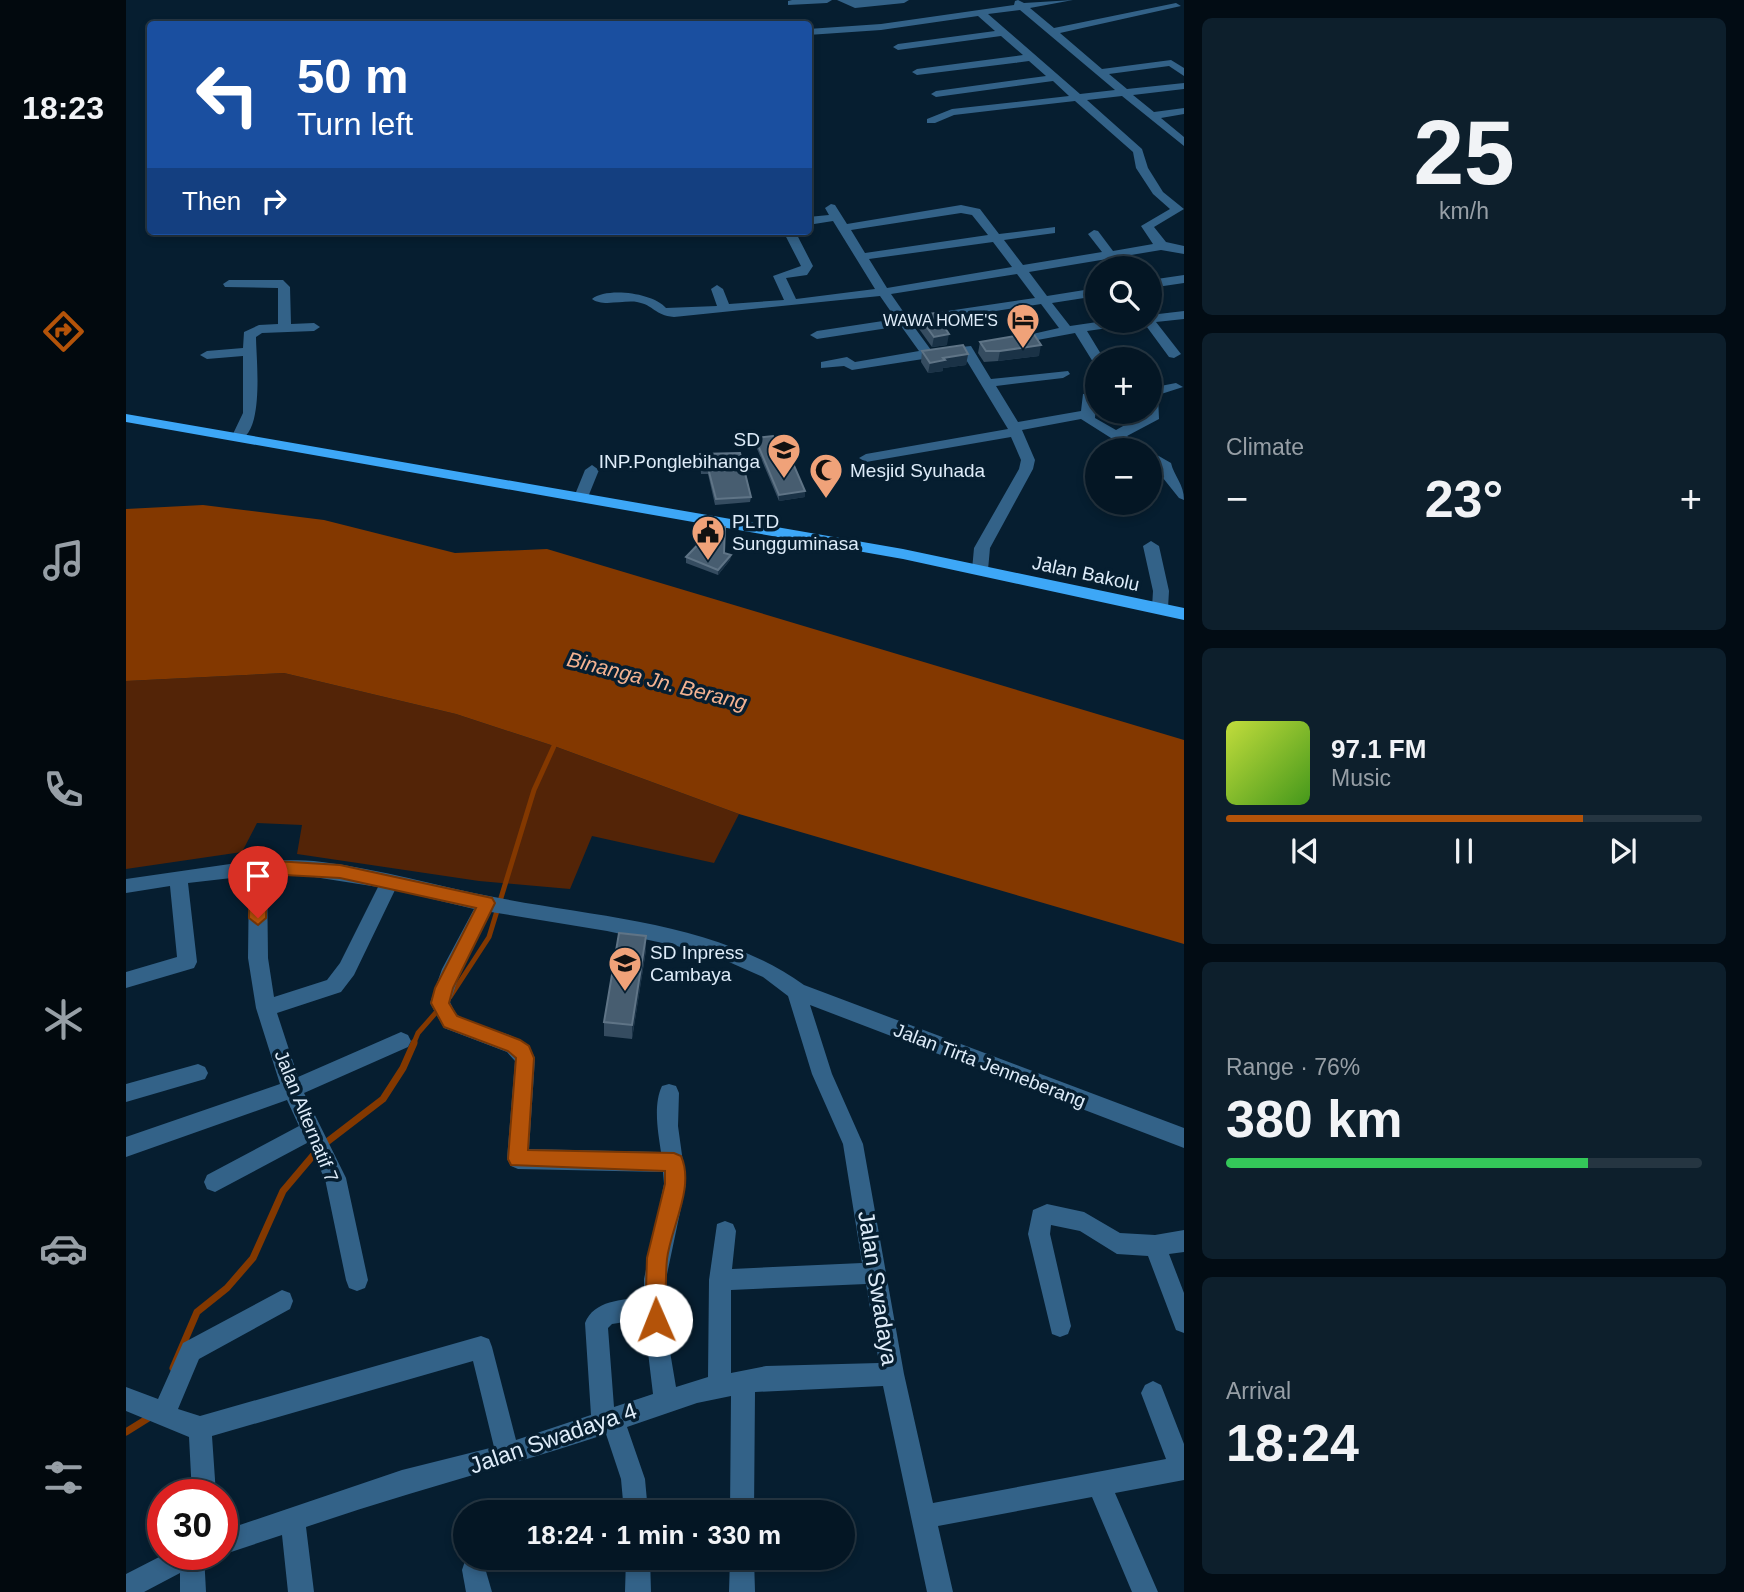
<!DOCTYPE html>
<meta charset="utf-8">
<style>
:root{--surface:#041624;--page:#0d1f2c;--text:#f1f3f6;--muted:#979fa6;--line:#253541;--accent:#b45309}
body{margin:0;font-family:Helvetica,sans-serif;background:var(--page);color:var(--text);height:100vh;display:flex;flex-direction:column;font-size:26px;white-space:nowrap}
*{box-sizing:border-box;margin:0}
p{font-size:23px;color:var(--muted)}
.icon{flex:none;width:38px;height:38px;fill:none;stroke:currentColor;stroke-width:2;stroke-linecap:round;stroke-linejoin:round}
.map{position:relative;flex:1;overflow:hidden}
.side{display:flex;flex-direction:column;gap:18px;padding:18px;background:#020c14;width:560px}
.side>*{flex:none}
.guide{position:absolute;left:21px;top:21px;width:665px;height:214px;border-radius:7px;box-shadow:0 4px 10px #0003,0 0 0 2px var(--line);background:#1a4fa0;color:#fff;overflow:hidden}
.tools{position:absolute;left:959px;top:256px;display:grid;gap:14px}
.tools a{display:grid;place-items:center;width:77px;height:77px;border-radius:50%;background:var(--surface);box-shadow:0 4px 10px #0003,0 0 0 2px var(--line);font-size:35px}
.speed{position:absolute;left:21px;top:1479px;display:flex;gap:14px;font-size:35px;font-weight:700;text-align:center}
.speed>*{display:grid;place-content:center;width:91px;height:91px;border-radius:50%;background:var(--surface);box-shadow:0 4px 10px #0003,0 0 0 2px var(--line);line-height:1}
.speed .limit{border:10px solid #d22;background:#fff;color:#111}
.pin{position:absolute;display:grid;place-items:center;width:60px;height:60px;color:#fff;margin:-72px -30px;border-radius:50% 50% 50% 0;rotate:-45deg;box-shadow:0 0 7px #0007}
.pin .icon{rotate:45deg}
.me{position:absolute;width:77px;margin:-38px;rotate:359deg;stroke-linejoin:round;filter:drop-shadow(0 0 5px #0008)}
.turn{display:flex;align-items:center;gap:24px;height:147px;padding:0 35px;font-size:32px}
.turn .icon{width:91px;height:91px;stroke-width:2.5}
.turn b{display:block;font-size:49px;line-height:60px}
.then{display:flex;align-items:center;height:66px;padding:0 35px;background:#0003;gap:14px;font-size:26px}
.big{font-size:52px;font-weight:700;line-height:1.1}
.side .card{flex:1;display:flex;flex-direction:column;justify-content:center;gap:10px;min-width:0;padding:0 24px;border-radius:10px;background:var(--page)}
.side .dial{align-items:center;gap:0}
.dial b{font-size:91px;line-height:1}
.song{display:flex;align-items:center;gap:21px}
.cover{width:84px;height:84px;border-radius:10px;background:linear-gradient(135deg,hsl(70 70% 55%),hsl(100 70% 35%))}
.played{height:7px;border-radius:4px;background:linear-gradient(90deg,var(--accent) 75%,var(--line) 75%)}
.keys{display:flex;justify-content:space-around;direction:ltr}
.heat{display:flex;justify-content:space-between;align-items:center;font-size:38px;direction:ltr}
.charge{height:10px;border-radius:5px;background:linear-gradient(90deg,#34c759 76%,var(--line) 0)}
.trip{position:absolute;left:327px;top:1500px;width:402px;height:70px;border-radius:35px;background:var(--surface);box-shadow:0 4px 10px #0003,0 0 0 2px var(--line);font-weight:700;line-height:70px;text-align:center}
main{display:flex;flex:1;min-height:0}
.tab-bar{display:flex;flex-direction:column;width:126px;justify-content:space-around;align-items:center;background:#02090e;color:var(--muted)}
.tab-bar .icon{width:49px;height:49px}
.tab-bar .on{color:var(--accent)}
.tab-bar b{font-size:32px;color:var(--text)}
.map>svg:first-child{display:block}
.green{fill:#532407}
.water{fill:#833800}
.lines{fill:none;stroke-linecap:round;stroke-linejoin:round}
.stream-far1{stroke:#833800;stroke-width:5}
.stream{stroke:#833800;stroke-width:7}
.minor{fill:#336288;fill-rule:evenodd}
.major{fill:#3da7f7;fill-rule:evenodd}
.wall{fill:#354c60}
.shaded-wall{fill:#1a3246}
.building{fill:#475d70;stroke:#5f7486;stroke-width:2}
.route{fill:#b45309;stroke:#753606;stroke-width:2}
.labels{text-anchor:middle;stroke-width:7;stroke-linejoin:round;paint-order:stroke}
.far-poi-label{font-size:16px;fill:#deecf9;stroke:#061e30;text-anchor:end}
.poi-label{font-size:19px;fill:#deecf9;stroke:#061e30;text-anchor:start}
.street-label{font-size:19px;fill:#deecf9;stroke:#061e30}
.water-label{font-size:21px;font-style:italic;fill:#f3b291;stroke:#061e30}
.near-street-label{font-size:23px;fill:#deecf9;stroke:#061e30}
</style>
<main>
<nav class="tab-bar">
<b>18:23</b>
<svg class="icon on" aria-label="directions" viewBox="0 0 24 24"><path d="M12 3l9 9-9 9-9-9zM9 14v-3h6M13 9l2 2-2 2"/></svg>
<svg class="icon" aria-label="music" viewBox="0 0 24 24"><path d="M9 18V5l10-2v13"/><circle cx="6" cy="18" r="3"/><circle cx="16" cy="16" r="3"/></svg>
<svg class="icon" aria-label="phone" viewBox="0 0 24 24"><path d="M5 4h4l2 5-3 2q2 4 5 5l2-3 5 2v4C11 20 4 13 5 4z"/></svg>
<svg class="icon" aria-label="climate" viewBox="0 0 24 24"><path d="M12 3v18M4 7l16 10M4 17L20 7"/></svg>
<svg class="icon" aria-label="car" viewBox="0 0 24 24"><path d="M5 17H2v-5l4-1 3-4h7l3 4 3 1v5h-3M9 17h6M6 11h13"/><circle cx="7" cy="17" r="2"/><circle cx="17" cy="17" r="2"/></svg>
<svg class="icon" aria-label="filters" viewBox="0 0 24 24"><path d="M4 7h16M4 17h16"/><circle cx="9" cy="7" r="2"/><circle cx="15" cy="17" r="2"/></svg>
</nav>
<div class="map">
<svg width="1058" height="1592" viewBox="0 0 1058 1592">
<rect width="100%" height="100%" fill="#061e30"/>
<polygon class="green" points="158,673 330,714 428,746 613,814 588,863 466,836 444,889 353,881 171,854 176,825 131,823 116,852 0,869 0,681"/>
<polygon class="water" points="77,505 198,520 329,553 421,549 1058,740 1058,944 613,814 428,746 330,714 158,673 0,681 0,509"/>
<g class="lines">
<g class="stream-far1">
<polyline points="324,997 363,937 408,790 428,746"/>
<polyline points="287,1045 292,1033 313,1009"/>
</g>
<g class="stream">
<polyline points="197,1145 257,1099 277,1068 288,1043"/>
<polyline points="47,1368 71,1312 101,1288 127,1258 157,1191 190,1152"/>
<polyline points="0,1432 24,1417"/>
</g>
<g class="minor">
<polygon points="666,0 706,0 701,3 662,5 662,1"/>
<polygon points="711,0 783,0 778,3 729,8"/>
<path d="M892,0L898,3L947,0L904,8L928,28L1050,3L1055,6L934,33L976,69L1045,60L1058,68V76L1043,66L983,74L1001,89L1058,83V89L1007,95L1028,112L1058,108V114L1035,118L1058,137V146L996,96L961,100L1016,149L1022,168L1037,192L1058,209L1028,227L1040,242L1058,246V254L1035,250L903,272L921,296L971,288V296L926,303L944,326L985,320H1024V315L1058,311V319L1030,322L1055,354L1048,358L1043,357L1018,323L961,331L978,359H971V363L967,362L949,333L884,345V339L933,328L915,304L786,324L805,350L845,346L865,379L942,371L944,374L937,378L870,386L892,422L955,411L957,394L971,392L969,418L990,430L1024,411V388L1050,383L1057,387L1032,395L1033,419L1001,436L1022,450H1004L955,419L896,430L909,460L907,469L864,548L862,570L854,575L846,570L848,548L893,469L895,460L885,437L740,462L733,458L740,454L882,429L836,353L726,370L718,366L695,368V362L721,357L729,362L793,351L775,326L691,339L684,335L691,331L770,319L754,296L548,317C528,315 528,305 511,302C497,300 476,307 466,299C481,287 527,293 540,308L591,306L585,289L591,285L597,289L603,304L658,300L647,276L675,266L657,231H669L687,266L681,275L660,278L670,299L749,289L707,221L682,225V217L703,215L699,208L705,204L709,205L721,224L835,205L854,209L873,234L929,227V233L878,240L897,265L976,252L962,234L968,230L972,231L987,251L1027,244L1015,226L1044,209L1027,194L1010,168L1007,152L949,101L828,115L809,123H801V119L826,109L943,96L927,81L810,97L805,94L810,91L920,76L903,61L791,75L786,72L791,69L897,55L875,36L772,50L767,47L772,44L869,31L852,16L755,30L682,35V29L755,24L888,5L889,1ZM894,10L989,90L954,94L862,14ZM835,213L846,215L862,235L739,253L725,230ZM867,242L886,267L761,288L743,259ZM891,274L909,298L781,317L765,294Z"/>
<polygon points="1058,275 1058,283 1024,288 1024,280"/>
<path d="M103,280H157L164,287L165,324L188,323L194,327L188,331L136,333L130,337C130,357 139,432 113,440L106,436L117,413V356L81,359L74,355L81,351L117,348L118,332L133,325L152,324V288L99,287L97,284Z"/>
<path d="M1024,451L1045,463C1048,476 1058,484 1058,500L1053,498L1033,473L1032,467L1024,461Z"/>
<polygon points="466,465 473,470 462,497 455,502 450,500 448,497 459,470"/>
<polygon points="1025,541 1033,546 1043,591 1042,608 1034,613 1026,608 1027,591 1017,546"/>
<path d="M132,860C153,861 174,859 196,862C254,869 311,886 368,897C473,918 588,921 678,985L1058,1128V1148L684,1005L706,1074L737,1144L778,1374L807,1503L1040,1459L1015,1393L1019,1385L1027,1381L1035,1385L1058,1444V1480L989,1493L1032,1592H1006L966,1497L812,1526L827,1592H801L757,1386L629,1392L628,1512H604L605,1396L571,1403L501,1427L519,1479L522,1512H498L495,1479L480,1434C380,1467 279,1493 180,1527L188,1592H162L156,1535L96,1555L93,1554H96V1531L276,1470L368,1447L347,1361L86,1436L90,1494H66L63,1437L0,1411V1387L32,1399L57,1343L156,1290L164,1293L167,1301L164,1309L73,1359L52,1409L74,1416L355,1336L363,1339L366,1347L390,1440L465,1415L459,1323C468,1300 496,1300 518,1297V1279L538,1184L537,1172L392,1169L385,1166L381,1159L389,1061L381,1052L318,1028L304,1003L316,969L348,909L269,890L228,975L215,992L151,1013L172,1077L275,1032L282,1035L285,1041L282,1047L178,1093L220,1178L242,1280L239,1288L231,1291L223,1288L220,1280L199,1179L181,1143L89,1192L81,1189L78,1182L81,1175L173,1126L161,1100L0,1157V1137L154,1084L130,1008L122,958L123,876L62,883L71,962L68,968L0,988V972L51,957L44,886L0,893V879ZM169,874L252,887L214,963L201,980L148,997L142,958L141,875ZM365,912L481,931L569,950L603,962L637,977L662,996L686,1074L717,1144L736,1263L606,1269L610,1231L607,1224L599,1221L591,1224L583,1280L582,1377L550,1387L541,1334L540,1279L560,1184L552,1126L553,1093L550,1086L543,1084L536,1086C527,1105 532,1132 535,1152L403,1149L409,1058C395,1027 357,1034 333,1016C329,1014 326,1006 324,1002L335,970ZM740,1284L753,1363L640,1366L605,1373V1290ZM518,1319L527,1394L488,1407L482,1328L486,1324Z"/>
<polygon points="72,1064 79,1067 82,1073 79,1079 0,1102 0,1084"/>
<polygon points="921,1204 958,1212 994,1233 1029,1235 1058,1230 1058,1252 1043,1254 1058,1293 1058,1333 1050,1330 1022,1256 991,1254 954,1231 925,1225 924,1234 945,1326 942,1334 934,1337 926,1334 902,1234 907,1210"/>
<polygon points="39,1554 78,1554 80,1592 54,1592 54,1573 18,1592 0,1592 0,1574"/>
<polygon points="348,1558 357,1561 366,1592 340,1592 336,1570 339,1561"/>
<polygon points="500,1558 524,1558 525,1592 499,1592"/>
<polygon points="604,1558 628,1558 629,1592 603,1592"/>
</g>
<polygon class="major" points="0,414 777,549 1058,608 1058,620 777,559 0,422"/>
</g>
<g class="wall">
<polygon points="792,315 821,345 806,347 791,326"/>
<polygon points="854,342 913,356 872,361 858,362 852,353"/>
<polygon points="796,351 842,354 840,365 817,368 817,371 802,373 795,362"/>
<polygon points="629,438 654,455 679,497 653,501 629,444"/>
<polygon points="574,459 625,497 624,502 589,505 582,474 575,474"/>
<polygon points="598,553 605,555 604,560 592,575 560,563 560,557"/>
<polygon points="520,936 520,950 506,1039 478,1036 478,1022"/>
</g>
<g class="shaded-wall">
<polygon points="823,334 821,345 806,347 808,337"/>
<polygon points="915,345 913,356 872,361 874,351"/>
<polygon points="842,354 840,365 817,368 817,371 802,373 804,363 817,358"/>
<polygon points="679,491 679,497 653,501 653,495"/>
<polygon points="605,555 604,560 592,575 592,570"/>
<polygon points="520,936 520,950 506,1039 506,1025"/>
</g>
<g class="building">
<polygon points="809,313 823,334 808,337 792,315"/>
<polygon points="907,333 915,345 874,351 860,351 854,342"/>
<polygon points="837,345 842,354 817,358 819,360 804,363 796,351"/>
<polygon points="647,436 654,455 663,454 679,491 653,495 629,438"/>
<polygon points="614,453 625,497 590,499 582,468 575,468 574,454"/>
<polygon points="582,526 599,527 598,553 605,555 592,570 560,557 582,534"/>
<polygon points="493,933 520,936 506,1025 478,1022"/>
</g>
<path class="route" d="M132,860L214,865L366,898L369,903L327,988L323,1003L331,1016L394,1040L403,1046L408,1058L402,1150L548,1153L555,1156C569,1187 545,1227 541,1259C539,1279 540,1300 540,1320L537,1327L530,1330L522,1327L519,1320L521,1258L539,1184V1171L385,1165L382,1159L390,1058L382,1051L318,1027L305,1003L309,988L350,908L214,878L141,874L140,918L132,925L123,918L124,867Z"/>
<defs>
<symbol id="hotel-pin" viewBox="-11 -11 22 30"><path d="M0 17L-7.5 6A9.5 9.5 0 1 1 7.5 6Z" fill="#f0a279" stroke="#061e30"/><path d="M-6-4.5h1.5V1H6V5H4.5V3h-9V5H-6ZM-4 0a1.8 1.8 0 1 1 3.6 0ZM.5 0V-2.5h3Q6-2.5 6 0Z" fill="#111"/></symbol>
<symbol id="school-pin" viewBox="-11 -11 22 30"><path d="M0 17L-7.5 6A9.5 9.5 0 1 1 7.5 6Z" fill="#f0a279" stroke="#061e30"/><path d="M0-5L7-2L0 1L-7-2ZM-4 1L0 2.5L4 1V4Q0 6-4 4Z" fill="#111"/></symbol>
<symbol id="mosque-pin" viewBox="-11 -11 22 30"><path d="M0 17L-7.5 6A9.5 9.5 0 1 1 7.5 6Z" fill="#f0a279" stroke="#061e30"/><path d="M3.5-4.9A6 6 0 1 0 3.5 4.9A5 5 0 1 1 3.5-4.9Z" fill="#111"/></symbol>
<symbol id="civic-pin" viewBox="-11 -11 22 30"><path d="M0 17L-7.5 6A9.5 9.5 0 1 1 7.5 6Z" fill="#f0a279" stroke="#061e30"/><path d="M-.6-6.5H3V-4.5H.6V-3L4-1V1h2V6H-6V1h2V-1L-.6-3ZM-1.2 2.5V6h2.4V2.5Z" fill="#111"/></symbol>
</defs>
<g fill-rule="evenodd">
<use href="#hotel-pin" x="878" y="301" width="38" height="52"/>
<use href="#school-pin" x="639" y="431" width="38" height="52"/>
<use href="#mosque-pin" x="681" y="451" width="38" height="52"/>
<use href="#civic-pin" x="563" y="513" width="38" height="52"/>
<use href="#school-pin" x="480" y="944" width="38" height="52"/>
</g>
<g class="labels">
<g class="far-poi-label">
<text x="872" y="326">WAWA HOME'S</text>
</g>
<g class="poi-label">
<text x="634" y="446" text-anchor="end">SD<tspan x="634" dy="22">INP.Ponglebihanga</tspan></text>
<text x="724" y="477">Mesjid Syuhada</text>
<text x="606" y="528">PLTD<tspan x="606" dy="22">Sungguminasa</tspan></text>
<text x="524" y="959">SD Inpress<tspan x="524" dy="22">Cambaya</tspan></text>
</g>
<g class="street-label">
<text transform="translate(960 573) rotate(12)" y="7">Jalan Bakolu</text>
<text transform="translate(864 1065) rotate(21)" y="7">Jalan Tirta Jenneberang</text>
<text transform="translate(181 1116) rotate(68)" y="7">Jalan Alternatif 7</text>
</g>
<g class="water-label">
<text transform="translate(531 681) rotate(14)" y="7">Binanga Jn. Berang</text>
</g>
<g class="near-street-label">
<text transform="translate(752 1288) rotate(81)" y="8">Jalan Swadaya</text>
<text transform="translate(427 1438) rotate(-19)" y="8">Jalan Swadaya 4</text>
</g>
</g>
</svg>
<div class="tools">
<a><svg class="icon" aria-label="search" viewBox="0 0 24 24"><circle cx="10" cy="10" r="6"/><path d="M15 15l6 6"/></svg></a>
<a>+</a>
<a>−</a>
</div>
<div class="speed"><div class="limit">30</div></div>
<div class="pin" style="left:132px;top:918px;background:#d93025"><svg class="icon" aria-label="arrive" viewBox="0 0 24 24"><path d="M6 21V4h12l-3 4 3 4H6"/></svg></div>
<svg class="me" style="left:530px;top:1320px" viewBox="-20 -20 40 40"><circle r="19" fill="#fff"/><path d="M0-13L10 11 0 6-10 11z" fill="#b45309"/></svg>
<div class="trip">18:24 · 1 min · 330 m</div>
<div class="guide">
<div class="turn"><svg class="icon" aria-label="left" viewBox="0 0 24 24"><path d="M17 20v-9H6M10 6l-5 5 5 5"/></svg><div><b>50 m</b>Turn left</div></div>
<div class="then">Then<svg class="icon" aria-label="right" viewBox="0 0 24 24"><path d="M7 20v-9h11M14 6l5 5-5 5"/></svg></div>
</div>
</div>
<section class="side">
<div class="card dial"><b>25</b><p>km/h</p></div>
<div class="card"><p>Climate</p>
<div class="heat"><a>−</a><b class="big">23°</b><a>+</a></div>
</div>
<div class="card">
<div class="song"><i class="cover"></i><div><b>97.1 FM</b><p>Music</p></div></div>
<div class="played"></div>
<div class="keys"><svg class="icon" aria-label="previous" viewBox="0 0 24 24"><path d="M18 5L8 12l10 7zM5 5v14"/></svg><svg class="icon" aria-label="pause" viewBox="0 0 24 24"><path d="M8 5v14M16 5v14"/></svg><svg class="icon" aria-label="next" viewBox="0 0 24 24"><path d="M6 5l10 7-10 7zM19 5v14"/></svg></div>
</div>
<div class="card"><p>Range · 76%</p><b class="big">380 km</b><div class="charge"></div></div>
<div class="card"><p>Arrival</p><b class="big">18:24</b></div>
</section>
</main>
